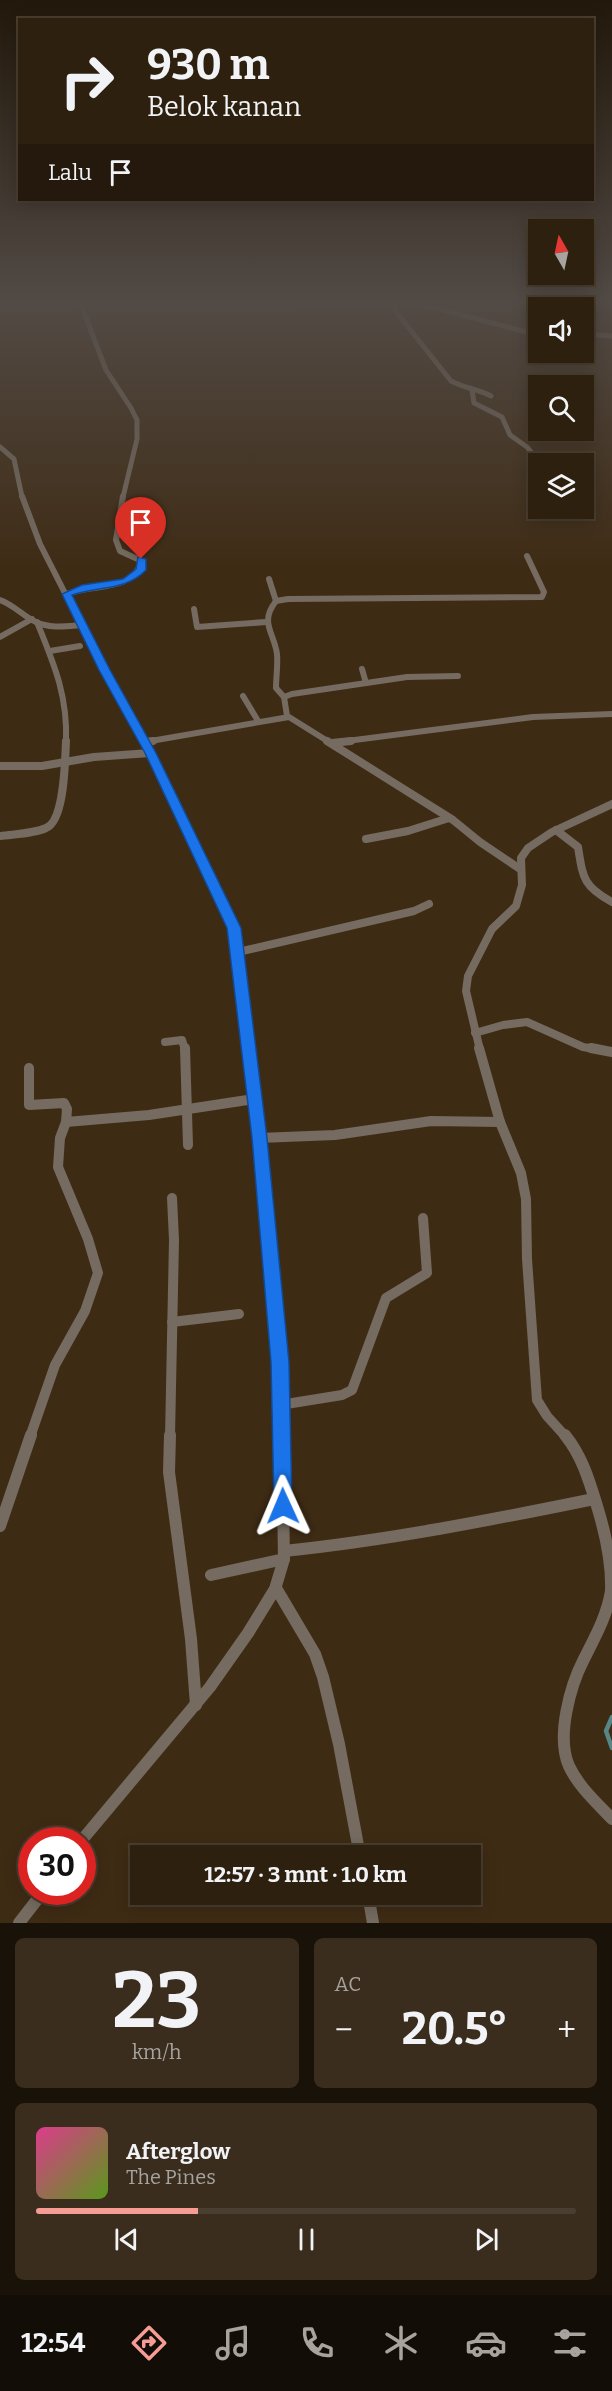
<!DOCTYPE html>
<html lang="id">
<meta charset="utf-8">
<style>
:root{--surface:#2e200f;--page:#3a2d1d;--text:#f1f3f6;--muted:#a7a39e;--line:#493e2f;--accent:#f59c95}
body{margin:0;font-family:Bitter,serif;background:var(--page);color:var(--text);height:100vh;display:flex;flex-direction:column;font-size:22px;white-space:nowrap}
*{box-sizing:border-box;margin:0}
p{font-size:20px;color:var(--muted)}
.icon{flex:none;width:33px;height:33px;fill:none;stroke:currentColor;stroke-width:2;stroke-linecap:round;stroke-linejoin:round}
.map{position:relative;height:1923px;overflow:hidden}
.panel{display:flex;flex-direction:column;gap:15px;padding:15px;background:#191208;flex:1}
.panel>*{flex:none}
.hud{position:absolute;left:18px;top:18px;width:576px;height:183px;border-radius:0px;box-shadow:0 3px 15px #0003,0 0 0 2px var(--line);background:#2e200f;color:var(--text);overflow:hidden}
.needle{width:39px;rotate:351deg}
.controls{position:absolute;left:528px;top:219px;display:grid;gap:12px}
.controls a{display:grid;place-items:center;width:66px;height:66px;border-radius:0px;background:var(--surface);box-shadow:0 3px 15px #0003,0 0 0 2px var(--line);font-size:30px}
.speed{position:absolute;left:18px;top:1827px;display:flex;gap:12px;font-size:30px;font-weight:700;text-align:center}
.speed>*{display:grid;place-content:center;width:78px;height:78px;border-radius:50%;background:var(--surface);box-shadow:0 3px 15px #0003,0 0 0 2px var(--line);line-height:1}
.speed .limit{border:9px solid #d22;background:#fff;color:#111}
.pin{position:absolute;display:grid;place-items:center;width:51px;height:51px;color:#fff;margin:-62px -26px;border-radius:50% 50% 50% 0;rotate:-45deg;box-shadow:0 0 6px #0007}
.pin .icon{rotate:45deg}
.me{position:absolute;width:66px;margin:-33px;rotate:359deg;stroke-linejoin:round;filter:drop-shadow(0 0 4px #0008)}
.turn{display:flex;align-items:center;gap:21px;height:126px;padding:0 30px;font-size:27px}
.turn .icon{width:78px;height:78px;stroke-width:2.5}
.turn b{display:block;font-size:42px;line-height:51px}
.then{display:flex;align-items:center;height:57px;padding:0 30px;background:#0003;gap:12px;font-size:22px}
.big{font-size:45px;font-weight:700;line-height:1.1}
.panel .tile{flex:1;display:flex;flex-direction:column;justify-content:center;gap:9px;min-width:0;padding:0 21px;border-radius:9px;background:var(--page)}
.panel .dial{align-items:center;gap:0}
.dial b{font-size:78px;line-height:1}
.song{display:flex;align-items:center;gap:18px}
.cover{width:72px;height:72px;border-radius:9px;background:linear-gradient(135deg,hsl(330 70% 55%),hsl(90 70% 35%))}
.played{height:6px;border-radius:3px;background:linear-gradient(90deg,var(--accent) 30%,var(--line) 30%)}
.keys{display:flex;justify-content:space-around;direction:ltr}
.heat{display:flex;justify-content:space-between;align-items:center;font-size:33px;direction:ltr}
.panel .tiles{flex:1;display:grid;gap:15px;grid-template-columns:1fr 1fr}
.tile:last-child{grid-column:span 2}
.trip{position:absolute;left:130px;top:1845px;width:351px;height:60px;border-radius:0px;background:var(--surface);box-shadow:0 3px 15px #0003,0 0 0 2px var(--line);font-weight:700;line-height:60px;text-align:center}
.menu{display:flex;height:96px;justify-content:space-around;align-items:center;background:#120d06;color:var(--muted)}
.menu .icon{width:42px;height:42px}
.menu .current{color:var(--accent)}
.menu b{font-size:27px;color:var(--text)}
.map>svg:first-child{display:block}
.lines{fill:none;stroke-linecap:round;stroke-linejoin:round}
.stream{stroke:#578686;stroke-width:4.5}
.street-far4{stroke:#756b60;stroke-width:5}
.street-far3{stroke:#756b60;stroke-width:6}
.street-far2{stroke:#756b60;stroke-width:8}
.street-far1{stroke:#756b60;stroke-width:10}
.street{stroke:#756b60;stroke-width:12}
.route{fill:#1a73e8;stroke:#114b97;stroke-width:1.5}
</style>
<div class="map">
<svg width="612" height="1923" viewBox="0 0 612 1923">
<rect width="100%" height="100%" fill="#3e2b14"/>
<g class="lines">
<polyline class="stream" points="612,1717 606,1731 612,1748"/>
<g class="street-far4">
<polyline points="80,302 106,370 131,408 137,420 137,439 123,497"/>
<polyline points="298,302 344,305 420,304 538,335"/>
<path d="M389,303L451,381C464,388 478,389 491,396"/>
<polyline points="584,334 612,336"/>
<polyline points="472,390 474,403 502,417 510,435 527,447 540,463"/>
<polyline points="0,447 14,459 22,497"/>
</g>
<g class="street-far3">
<polyline points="22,496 40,544 104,670 145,742"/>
<polyline points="269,579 276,601"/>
<path d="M67,594C93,583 132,593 142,561L120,551L116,540L123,496"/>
<path d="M0,600C14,605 23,616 36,622C50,629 68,626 83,625"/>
<polyline points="194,609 197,627 266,622"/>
<path d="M37,622C54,664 68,696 66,742"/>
<polyline points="0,637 32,619"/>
<polyline points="50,651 80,646"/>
<polyline points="362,669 366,683"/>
<polyline points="243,696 258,721"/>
<path d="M284,697L276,688C276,677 278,666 277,654C274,632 259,623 276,601L288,599L542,597L544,592L527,556"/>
<polyline points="287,716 284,697 292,694 407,677 458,676"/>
<polyline points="145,742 289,717 329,742"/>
<polyline points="339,742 533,717 612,714"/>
</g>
<g class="street-far2">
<polyline points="144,741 234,928 249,1050"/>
<polyline points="327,741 453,820 480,842 520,869"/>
<polyline points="145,742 153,741"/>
<polyline points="332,743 351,741"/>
<polyline points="0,766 42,766 94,757 150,753"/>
<path d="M556,830L578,847C583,878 583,886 612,902"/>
<path d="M0,836C14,834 33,834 46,828C65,821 65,759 66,741"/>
<polyline points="366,839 408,831 449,818"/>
<polyline points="238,952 414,911 429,904"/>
<polyline points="475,1033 503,1025 527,1022 583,1047 600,1050"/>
<polyline points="165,1042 182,1040 185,1050"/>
<polyline points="480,1050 466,991 468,976 492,929 516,906 522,885 521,858 528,848 552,832 612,804"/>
</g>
<g class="street-far1">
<polyline points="185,1048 188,1145"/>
<polyline points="248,1048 280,1361 282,1437"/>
<polyline points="591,1048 612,1052"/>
<polyline points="29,1068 29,1105 64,1103 67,1109 66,1122 149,1115 254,1099"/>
<polyline points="500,1122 521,1173 526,1199 527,1259 537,1400 547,1416 566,1437"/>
<polyline points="259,1138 335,1135 431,1121 500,1122 479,1048"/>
<polyline points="172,1322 239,1314"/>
<polyline points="280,1405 342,1395 352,1390 386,1298 427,1273 423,1218"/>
<polyline points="30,1437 55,1365 85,1311 98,1273 88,1239 58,1167 60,1138 66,1122"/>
<polyline points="170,1437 174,1240 172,1198"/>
</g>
<g class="street">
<polyline points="170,1435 169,1472 191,1639 196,1705"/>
<path d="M565,1435C582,1456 589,1480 597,1506C605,1532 612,1563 611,1591C607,1616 595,1637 584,1659C570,1686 556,1737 569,1766C578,1786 597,1803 612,1819"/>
<polyline points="0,1526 31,1435"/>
<path d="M284,1551C389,1540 491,1520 594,1499"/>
<polyline points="211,1575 284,1559"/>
<polyline points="276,1588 315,1654 323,1677 339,1744 360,1856"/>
<polyline points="82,1840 210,1687 248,1633 275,1589 284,1559 282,1435"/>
<polyline points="368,1894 373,1923"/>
<polyline points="19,1923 43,1892"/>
</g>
</g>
<linearGradient id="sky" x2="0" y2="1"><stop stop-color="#22180b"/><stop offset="0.53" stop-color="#524a45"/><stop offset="1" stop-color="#524a45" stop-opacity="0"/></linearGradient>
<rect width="612" height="571" fill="url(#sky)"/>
<path class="route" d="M138,557L146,559V570C126,591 98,586 72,595L110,670L156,753L241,928L267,1138L289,1362L292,1506L290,1512L283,1515L276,1512L274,1506L271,1362L252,1138L227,928L145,753L99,670L62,594L82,585L123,579L136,569Z"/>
</svg>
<div class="controls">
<a><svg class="needle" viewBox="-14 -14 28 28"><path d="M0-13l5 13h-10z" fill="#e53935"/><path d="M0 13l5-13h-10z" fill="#a7a39e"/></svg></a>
<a><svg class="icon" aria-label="sound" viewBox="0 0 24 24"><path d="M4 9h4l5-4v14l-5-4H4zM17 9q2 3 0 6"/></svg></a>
<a><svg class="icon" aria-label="search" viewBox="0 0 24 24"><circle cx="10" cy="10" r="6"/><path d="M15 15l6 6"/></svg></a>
<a><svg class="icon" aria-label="layers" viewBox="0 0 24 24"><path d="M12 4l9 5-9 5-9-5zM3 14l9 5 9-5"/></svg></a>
</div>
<div class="speed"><div class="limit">30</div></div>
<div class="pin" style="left:141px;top:559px;background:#d93025"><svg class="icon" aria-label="arrive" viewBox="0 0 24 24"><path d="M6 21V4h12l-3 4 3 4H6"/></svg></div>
<svg class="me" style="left:283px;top:1506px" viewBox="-20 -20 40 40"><path d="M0-17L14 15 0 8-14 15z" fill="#1a73e8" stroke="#fff" stroke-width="4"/></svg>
<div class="trip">12:57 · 3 mnt · 1.0 km</div>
<div class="hud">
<div class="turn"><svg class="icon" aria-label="right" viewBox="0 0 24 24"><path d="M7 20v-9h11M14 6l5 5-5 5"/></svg><div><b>930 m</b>Belok kanan</div></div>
<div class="then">Lalu<svg class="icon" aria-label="arrive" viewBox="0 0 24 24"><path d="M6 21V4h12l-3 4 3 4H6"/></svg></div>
</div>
</div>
<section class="panel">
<div class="tiles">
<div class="tile dial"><b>23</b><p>km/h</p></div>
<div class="tile"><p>AC</p>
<div class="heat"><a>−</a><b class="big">20.5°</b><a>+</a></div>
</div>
<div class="tile">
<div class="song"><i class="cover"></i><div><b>Afterglow</b><p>The Pines</p></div></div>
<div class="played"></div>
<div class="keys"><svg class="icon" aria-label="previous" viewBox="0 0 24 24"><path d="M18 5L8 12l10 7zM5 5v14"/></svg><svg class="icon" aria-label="pause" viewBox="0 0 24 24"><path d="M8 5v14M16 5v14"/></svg><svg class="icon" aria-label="next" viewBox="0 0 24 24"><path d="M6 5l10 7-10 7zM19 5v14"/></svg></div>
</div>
</div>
</section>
<nav class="menu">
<b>12:54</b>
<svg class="icon current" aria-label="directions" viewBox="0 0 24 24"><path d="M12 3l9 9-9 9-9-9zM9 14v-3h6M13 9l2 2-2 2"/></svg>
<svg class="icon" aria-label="music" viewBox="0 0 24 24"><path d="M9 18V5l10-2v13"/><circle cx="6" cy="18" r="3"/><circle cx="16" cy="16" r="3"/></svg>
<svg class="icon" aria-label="phone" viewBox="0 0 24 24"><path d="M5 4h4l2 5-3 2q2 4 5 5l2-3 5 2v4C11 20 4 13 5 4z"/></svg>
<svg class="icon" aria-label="climate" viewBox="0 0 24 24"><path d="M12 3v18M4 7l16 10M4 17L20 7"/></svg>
<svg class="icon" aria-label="car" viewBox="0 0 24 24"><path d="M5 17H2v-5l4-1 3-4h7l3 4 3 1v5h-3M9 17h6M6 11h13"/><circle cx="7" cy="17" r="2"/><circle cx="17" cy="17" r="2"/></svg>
<svg class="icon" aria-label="filters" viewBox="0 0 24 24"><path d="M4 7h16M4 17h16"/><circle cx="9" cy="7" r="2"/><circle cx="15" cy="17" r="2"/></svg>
</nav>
